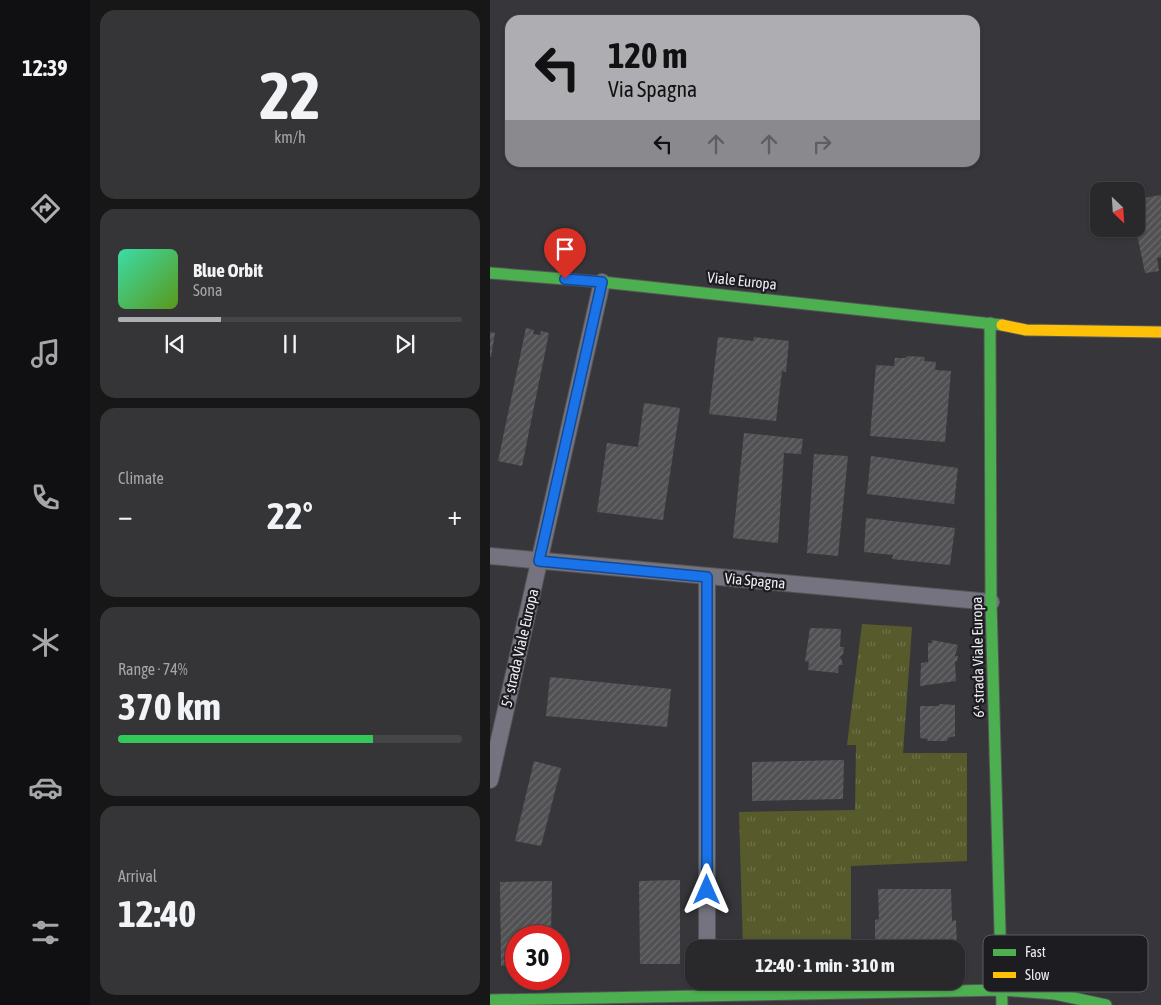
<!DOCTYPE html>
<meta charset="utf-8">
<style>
:root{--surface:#29292c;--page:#353538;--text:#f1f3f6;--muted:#a5a6a9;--line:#454548;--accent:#adadb2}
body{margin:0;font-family:"Asap Condensed",sans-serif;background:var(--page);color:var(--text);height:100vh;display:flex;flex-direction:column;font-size:19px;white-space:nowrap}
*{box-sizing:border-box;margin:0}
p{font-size:16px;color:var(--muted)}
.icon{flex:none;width:28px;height:28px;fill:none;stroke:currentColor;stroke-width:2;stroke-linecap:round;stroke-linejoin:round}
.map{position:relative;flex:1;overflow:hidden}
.details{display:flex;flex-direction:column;gap:10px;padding:10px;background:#171718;width:400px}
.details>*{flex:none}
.guide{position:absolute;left:15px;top:15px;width:475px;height:152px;border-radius:15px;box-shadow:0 1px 4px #0004,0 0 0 1px var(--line);background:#adadb2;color:#111;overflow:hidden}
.needle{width:32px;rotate:155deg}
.controls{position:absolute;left:600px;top:182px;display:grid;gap:10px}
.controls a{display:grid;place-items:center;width:55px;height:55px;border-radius:10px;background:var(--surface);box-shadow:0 1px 4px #0004,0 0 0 1px var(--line);font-size:25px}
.speed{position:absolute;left:15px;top:925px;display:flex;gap:10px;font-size:25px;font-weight:700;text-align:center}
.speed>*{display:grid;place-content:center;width:65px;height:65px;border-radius:50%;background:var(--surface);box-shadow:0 1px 4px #0004,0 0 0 1px var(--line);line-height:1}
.speed .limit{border:8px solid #d22;background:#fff;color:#111}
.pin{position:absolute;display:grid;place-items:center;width:42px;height:42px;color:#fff;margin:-51px -21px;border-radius:50% 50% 50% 0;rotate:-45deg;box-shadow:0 0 5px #0007}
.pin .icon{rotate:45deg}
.me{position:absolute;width:55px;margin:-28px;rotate:0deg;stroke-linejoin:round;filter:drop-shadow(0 0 4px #0008)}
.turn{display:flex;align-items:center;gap:18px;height:105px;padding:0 20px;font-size:22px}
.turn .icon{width:65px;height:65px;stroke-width:2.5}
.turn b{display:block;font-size:35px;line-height:42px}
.lanes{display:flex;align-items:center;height:48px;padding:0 20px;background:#0003;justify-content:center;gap:25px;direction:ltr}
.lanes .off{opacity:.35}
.big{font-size:38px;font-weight:700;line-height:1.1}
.details .tile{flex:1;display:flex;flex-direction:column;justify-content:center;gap:8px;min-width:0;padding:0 18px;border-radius:15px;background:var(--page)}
.details .dial{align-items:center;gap:0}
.dial b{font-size:65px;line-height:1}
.song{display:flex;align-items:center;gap:15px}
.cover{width:60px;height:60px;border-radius:8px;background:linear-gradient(135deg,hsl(160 70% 55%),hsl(90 70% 35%))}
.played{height:5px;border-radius:2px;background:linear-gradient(90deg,var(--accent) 30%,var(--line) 30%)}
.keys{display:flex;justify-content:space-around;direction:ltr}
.heat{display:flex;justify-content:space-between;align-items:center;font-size:28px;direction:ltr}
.charge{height:8px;border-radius:4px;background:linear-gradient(90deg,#34c759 74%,var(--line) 0)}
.trip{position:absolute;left:195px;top:940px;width:280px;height:50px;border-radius:15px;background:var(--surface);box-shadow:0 1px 4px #0004,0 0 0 1px var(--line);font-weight:700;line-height:50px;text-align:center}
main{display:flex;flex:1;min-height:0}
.tab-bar{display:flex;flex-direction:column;width:90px;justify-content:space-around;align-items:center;background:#101012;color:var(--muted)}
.tab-bar .icon{width:35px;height:35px}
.tab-bar .selected{color:var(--accent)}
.tab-bar b{font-size:22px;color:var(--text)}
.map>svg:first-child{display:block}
.grass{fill:url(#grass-tufts)}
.building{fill:url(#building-hatch)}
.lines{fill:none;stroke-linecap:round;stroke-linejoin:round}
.street-casing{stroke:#555557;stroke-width:18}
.fast-casing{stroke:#555557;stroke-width:13}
.slow-casing{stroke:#555557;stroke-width:13}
.street{stroke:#74737f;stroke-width:16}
.fast{stroke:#4caf50;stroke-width:11}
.slow{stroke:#ffc107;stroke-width:11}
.route-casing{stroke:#114b97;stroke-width:12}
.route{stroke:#1a73e8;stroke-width:9}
.labels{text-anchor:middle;stroke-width:4.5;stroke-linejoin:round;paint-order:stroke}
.street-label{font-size:15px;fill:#ececf2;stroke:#1d1d21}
.key{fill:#1d1d21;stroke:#5b5b60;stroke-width:1}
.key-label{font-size:14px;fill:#ececf2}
</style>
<main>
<nav class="tab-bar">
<b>12:39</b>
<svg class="icon selected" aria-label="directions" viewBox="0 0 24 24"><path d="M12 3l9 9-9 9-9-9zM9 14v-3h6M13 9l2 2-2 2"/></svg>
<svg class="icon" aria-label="music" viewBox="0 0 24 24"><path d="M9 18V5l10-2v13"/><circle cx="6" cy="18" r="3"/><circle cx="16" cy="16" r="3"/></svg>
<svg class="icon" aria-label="phone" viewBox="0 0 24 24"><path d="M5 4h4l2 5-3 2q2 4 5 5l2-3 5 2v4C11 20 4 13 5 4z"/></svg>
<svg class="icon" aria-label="climate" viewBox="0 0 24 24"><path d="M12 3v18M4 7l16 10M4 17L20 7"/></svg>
<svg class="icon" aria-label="car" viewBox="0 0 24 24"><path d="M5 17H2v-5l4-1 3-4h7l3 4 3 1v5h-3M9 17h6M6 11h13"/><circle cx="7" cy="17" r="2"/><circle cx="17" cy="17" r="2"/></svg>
<svg class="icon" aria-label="filters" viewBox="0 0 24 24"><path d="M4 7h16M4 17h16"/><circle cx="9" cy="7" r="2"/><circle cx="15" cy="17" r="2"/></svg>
</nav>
<section class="details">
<div class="tile dial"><b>22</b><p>km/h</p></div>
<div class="tile">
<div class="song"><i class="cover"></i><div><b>Blue Orbit</b><p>Sona</p></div></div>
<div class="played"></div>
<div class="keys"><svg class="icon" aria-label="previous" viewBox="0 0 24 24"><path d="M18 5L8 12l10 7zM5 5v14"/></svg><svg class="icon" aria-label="pause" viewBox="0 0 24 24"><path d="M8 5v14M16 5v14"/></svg><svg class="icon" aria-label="next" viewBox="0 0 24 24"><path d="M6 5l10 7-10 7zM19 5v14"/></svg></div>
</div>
<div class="tile"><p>Climate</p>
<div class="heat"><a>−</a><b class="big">22°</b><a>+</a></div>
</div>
<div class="tile"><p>Range · 74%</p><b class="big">370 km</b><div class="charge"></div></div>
<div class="tile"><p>Arrival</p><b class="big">12:40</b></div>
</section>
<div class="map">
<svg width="671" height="1005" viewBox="0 0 671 1005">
<defs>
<pattern id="grass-tufts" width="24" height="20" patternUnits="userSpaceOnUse" patternTransform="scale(1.25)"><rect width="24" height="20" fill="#575a2b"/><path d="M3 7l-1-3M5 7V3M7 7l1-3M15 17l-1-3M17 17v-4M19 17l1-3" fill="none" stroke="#6f724a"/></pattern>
<pattern id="building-hatch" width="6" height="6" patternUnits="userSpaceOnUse" patternTransform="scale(1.25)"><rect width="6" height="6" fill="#515154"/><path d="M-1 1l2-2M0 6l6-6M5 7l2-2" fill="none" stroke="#6a6a6d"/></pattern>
</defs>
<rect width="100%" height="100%" fill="#37373b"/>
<polygon class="grass" points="372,624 422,627 413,753 477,753 477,861 361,866 361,949 253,949 249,812 365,810 366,745 357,745"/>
<g class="building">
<polygon points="671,195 671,257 667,258 669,271 655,273 646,229 646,207 656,206 654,198"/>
<polygon points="36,328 44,330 43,334 50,335 51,331 59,333 32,466 8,461"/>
<polygon points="0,332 5,333 1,357 0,357"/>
<polygon points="228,337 263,341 264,337 299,341 296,372 292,371 286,421 219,414"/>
<polygon points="417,356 435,357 434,361 446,362 445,370 461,371 455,442 380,436 386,365 404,366 405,358 416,358"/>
<polygon points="154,403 190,408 173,520 107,512 117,443 148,447"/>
<polygon points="254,433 313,439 311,454 294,453 288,543 243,538"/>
<polygon points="324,454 358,456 348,556 317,553"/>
<polygon points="381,456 468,468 464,504 377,494"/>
<polygon points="376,518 465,528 460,565 402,559 403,555 374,552"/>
<polygon points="320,628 351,629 350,647 354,647 353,654 349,658 351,658 353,665 349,665 348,673 318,670 319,662 315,661"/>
<polygon points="442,640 468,645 465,656 468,656 467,661 465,662 466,681 430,686 431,663 438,662 438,643 442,643"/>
<polygon points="60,677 181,689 177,727 56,716"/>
<polygon points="450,704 465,705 465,736 458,738 457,741 437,741 438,739 430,738 430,706 449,706"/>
<polygon points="354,760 353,799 262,801 262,762"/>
<polygon points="44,761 71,768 51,846 25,841"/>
<polygon points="190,880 190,964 150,964 149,881"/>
<polygon points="62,881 61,936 26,936 26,965 11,966 10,882"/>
<polygon points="388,889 461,889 462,921 466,920 467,946 463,946 463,949 385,948 385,920 389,919"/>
</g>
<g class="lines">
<defs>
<g id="street">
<polyline points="0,556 501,602"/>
<polyline points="0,780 112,282"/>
<polyline points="217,949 217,577"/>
</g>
<g id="fast">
<polyline points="0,273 112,282 512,325"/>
<polyline points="500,323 501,602 512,1005"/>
<polyline points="0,1000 512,990 565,994 616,1005"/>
</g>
<polyline id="slow" points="512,325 536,330 671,332"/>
</defs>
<use href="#street" class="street-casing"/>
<use href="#fast" class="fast-casing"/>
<use href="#slow" class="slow-casing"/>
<use href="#street" class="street"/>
<use href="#fast" class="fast"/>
<use href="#slow" class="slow"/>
</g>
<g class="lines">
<defs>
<polyline id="route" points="75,279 112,282 49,561 217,577 217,890"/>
</defs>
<use href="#route" class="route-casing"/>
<use href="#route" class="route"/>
</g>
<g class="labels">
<g class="street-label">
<text transform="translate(252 281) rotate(6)" y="5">Viale Europa</text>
<text transform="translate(265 581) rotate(5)" y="5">Via Spagna</text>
<text transform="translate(30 648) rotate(-77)" y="5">5^ strada Viale Europa</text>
<text transform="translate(488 657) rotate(-91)" y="5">6^ strada Viale Europa</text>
</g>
</g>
<rect x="493" y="935" width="165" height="57" rx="8" class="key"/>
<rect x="503" y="949" width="23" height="7" fill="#4caf50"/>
<rect x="503" y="972" width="23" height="6" fill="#ffc107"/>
<g class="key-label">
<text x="535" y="957">Fast</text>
<text x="535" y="980">Slow</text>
</g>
</svg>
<div class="controls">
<a><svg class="needle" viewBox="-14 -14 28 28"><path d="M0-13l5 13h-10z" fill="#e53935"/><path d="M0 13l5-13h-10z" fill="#a5a6a9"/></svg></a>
</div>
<div class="speed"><div class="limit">30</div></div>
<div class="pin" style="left:75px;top:279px;background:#d93025"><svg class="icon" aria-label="arrive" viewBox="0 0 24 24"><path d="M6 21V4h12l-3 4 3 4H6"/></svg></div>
<svg class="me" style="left:217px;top:890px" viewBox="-20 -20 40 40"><path d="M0-17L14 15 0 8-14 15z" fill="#1a73e8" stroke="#fff" stroke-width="4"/></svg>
<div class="trip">12:40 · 1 min · 310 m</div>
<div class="guide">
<div class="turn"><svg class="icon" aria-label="left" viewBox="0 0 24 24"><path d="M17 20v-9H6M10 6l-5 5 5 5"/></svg><div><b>120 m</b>Via Spagna</div></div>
<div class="lanes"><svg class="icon" aria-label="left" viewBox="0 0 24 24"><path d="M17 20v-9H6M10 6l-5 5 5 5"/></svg><svg class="icon off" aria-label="ahead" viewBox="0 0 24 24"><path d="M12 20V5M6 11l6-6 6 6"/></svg><svg class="icon off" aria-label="ahead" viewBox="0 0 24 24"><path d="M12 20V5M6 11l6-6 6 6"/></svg><svg class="icon off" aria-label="right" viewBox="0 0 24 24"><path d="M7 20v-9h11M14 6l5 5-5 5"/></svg></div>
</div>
</div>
</main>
